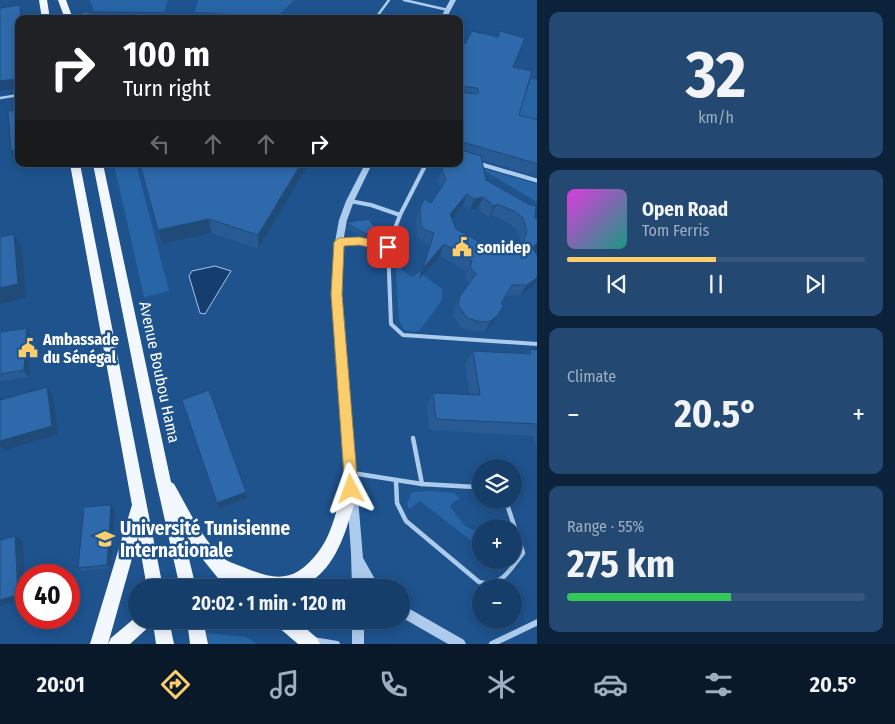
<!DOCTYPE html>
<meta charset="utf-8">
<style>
:root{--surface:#163e6a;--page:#234972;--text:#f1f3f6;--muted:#9eaec1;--line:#35577e;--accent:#fbcd6c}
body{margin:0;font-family:"Fira Sans Condensed",sans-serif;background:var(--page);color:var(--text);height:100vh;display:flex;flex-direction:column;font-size:19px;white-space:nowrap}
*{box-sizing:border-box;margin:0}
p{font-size:16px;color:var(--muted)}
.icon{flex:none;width:28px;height:28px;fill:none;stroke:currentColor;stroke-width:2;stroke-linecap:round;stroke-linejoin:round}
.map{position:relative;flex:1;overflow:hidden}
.drawer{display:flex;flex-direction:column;gap:12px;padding:12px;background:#0c223a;width:358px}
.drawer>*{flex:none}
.top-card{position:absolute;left:15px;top:15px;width:448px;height:152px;border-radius:10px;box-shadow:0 2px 12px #0003,0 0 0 1px var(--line);background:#202124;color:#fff;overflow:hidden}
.controls{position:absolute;left:472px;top:459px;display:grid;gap:10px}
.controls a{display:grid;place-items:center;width:50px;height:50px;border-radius:50%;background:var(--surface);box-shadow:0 2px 12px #0003,0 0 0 1px var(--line);font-size:25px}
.speed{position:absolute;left:15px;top:564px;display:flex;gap:10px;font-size:25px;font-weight:700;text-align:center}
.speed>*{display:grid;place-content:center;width:65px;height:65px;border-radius:50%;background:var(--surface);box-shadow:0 2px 12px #0003,0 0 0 1px var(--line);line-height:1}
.speed .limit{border:8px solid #d22;background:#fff;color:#111}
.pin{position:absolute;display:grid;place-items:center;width:42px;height:42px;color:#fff;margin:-21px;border-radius:10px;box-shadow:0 2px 8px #0006}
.me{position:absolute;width:55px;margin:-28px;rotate:356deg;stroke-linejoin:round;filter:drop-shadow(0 0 4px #0008)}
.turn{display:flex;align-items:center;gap:18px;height:105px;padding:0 25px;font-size:22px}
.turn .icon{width:65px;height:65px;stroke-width:2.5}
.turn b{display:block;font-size:35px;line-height:42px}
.lanes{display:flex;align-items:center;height:48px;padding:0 25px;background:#0003;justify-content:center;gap:25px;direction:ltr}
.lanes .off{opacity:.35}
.big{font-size:38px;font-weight:700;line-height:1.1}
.drawer .card{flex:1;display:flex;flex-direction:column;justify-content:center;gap:8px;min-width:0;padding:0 18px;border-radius:10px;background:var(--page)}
.drawer .dial{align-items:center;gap:0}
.dial b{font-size:65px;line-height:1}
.song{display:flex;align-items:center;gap:15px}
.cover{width:60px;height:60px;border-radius:8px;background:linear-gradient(135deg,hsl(300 70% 55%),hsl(170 70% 35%))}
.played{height:5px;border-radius:2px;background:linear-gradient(90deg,var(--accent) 50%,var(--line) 50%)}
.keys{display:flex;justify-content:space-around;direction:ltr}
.heat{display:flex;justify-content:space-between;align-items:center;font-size:28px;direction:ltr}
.charge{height:8px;border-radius:4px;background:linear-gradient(90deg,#34c759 55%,var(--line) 0)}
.trip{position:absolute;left:128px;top:579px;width:282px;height:50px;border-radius:25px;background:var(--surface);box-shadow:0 2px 12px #0003,0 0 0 1px var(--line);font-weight:700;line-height:50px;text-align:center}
.dock{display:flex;height:80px;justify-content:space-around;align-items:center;background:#09192a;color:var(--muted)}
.dock .icon{width:35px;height:35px}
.dock .selected{color:var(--accent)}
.dock b{font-size:22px;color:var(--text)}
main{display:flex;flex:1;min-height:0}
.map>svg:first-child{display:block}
.green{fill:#2865a6}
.water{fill:#153d6d;stroke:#a0c7ee}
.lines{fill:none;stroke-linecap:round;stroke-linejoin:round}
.service-far2{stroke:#adcced;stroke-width:2.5}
.service-far1{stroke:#adcced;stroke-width:4}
.service{stroke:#adcced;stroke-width:4.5}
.minor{stroke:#adcced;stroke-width:6}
.tertiary{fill:#adcced;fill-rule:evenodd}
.primary{fill:#f3f8ff;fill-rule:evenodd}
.wall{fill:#285b93;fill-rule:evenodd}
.shaded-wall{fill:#204a78}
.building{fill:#2e6aab;stroke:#204a78;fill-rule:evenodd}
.route{fill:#fbcd6c;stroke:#a38546}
.labels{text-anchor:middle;stroke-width:5;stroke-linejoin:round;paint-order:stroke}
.poi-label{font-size:16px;font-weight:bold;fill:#fff;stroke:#1e538e;text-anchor:start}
.street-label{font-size:16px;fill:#fff;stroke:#1e538e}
.near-poi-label{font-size:19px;font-weight:bold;fill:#fff;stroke:#1e538e;text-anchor:start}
</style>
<main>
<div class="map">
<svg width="538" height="644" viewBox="0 0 538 644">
<rect width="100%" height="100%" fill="#1e538e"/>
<g class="green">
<polygon points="90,0 168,0 164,12 94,11"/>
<polygon points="198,0 294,0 278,16 195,12"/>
<polygon points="531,79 537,80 537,125 516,120"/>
<polygon points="114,164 136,164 169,291 144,297"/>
<polygon points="480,168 537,184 537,202"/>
<polygon points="395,260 404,262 402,270 412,277 419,272 442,289 442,300 420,330 415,332 404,330 399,320"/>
<polygon points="431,491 455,493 460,499 453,502 450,507 465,526 481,534 481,548 420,501 409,509 407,504 412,492"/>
<polygon points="206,633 246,637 256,644 208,644"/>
</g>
<polygon class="water" points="215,266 231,271 205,314 200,313 189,276 192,271"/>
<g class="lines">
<g class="service-far2">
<polyline points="404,0 448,10"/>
<polyline points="64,19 84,15 215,19"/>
<polyline points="375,19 389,0"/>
<polyline points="0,98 19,95"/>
</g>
<g class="service-far1">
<polyline points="480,164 538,181"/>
<polyline points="350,201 371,205 400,215"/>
<polyline points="339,242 359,241 388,247 391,324 403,335 538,344"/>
<polyline points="388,247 400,215 426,164"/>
</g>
<g class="service">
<polyline points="413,438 422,484"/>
<path d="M481,472C473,480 474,489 481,498"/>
<polyline points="352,473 422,484 475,487"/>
<path d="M396,481L397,503L406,521L479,582C501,589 511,568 523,553L506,501"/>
<polyline points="483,500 495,504 507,500"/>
</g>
<g class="minor">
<polyline points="313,640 337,644"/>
<polyline points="492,644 538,622"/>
</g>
<g class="tertiary">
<polygon points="450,0 456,0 446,19 440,19"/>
<polygon points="365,164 372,164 354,201 347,220 343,242 341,294 363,558 380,588 368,588 363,581 364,588 352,588 351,553 333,294 335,242 339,220 346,201"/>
<polygon points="401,604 464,640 466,644 448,644 401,617"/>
<rect x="352" y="620" width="12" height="24"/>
</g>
<g class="primary">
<polygon points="39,0 47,0 50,19 42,19"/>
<polygon points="58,0 66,0 73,19 65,19"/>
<polygon points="70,164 80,164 163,588 147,588 138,537 108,644 90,644 132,505"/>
<path d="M93,164H103L171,482L174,484C188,508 201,538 222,557C227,562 236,564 243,567C276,581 295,583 319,551C334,531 336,506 346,484L351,482L356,484C360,493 353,507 350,517C342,544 329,576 300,587C294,589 284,588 277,588C265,588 254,589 243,584L245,588H226L192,546L181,525L196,588H180L155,476Z"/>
<polygon points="136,617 136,620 169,620 174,644 156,644 153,623 130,644 108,644 111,638"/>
<polygon points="187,620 203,620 208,644 190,644"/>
<polygon points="275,620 296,620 317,638 320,644 298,644 277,626"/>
</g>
</g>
<g class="wall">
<path d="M459,42L513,67L519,115L538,120V177L482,160L486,180L538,219V250L535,251L532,287L520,295L506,296L501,304L498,315L492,325L485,331L475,332L462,328L453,315L455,307L460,296L469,283L465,278L467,272L440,256L419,279L430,245L421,241L417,236L416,219L420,208L431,203L441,188L438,182L439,177L443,165L460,154L459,153ZM463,205L470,210L478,209L489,217L491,215L509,223L516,229L521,242L518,252L501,254L456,229L452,219Z"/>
<polygon points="139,164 309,164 258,249 211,233 162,244"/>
<polygon points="348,222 374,232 365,238 348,228"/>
<polygon points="27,328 31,335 29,377 0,381 0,332"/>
<polygon points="530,349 538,350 538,455 533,436 429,430 427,405 433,393 470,395 465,364 473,351 526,353"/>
<polygon points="115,509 111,568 83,571 78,568"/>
</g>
<g class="shaded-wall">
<polygon points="20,5 23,14 24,19 21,19"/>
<polygon points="19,32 19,88 0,91 0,81 15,33"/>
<polygon points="19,150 19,159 15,160 11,151"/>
<polygon points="301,164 309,164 258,249 258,235"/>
<polygon points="467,194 463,205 446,226 450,214"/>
<polygon points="483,197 478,209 470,210 474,199"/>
<polygon points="497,204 491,215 489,217 494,206"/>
<polygon points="209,219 211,233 162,244 158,230"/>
<polygon points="375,228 374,232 365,238 366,234"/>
<polygon points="14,234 22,248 26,298 0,304 0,288"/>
<polygon points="538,243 538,250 526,258 532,247"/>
<polygon points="444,244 440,256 419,279 423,268"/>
<polygon points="538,277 538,279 532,287 520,295 527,285"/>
<polygon points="498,315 492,325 485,331 491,321"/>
<polygon points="27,328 31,335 29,377 24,370"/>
<polygon points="47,387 53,396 58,434 5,450 0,446 0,441"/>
<polygon points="246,492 247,498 219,509 217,503"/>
<polygon points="111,505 115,509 111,568 107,565"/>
<polygon points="15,536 23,541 26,598 0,606 0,600"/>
</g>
<g class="building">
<polygon points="20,5 21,19 19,19 19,32 15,33 18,79 0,81 0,8"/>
<path d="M472,31L498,37L500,31L525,38L513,67L532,71L519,115L538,120V164L459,141V42L465,44ZM462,86L477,88L479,92L476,94L462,92L459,89Z"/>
<polygon points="19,110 19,150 11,151 8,111"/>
<path d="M465,151L481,156L486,180L530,205L536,206L535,218L538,219V243L532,247L538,257V277L527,285H512L501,304L503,306L498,315L491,321L481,322L467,318L458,305L460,296L476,274L470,267L472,261L444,244L423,268L434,233L425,230L421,225L420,208L424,199L431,203L446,180L442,170L443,165L444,164H459V154ZM467,194L474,199L483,197L494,206L497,204L514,211L523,218L527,231L520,253L510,249L501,254L456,229L450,214Z"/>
<polygon points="140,164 301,164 258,235 209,219 158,230"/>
<polygon points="369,219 375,228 366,234 348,224 348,222"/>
<polygon points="14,234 18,284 0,288 0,237"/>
<polygon points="27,328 24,370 0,374 0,332"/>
<polygon points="530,349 538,350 538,424 436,419 433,393 480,395 473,351 531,354"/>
<polygon points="47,387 52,426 0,441 0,400"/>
<polygon points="209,390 246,492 217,503 182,400"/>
<polygon points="111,505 107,565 78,568 84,507"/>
<polygon points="15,536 18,595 0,600 0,540"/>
</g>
<polygon class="route" points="359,237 388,243 393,247 388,251 359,245 344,246 342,294 358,489 356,494 351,496 347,494 345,489 331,294 334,242 339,238"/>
<defs>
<symbol id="civic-bare" viewBox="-9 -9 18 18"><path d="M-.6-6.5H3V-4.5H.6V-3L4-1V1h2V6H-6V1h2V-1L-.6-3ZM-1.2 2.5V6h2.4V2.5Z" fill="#fbcd6c" stroke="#1e538e" stroke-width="2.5" paint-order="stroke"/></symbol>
<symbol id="university-bare" viewBox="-9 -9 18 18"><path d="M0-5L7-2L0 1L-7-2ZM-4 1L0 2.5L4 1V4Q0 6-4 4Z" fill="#fbcd6c" stroke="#1e538e" stroke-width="2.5" paint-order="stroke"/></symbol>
</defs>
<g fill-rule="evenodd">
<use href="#civic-bare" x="448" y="233" width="28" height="28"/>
<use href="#civic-bare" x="14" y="334" width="28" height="28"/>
<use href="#university-bare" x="91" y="525" width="28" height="28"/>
</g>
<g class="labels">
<g class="poi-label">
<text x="477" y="253">sonidep</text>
<text x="43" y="345">Ambassade<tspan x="43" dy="18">du Sénégal</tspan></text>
</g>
<g class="street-label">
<text transform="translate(160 372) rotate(78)" y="6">Avenue Boubou Hama</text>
</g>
<g class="near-poi-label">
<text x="120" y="535">Université Tunisienne<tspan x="120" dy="22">Internationale</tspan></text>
</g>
</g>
</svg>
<div class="controls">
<a><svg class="icon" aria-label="layers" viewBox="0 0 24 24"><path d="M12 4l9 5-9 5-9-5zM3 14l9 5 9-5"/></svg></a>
<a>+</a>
<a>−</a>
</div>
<div class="speed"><div class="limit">40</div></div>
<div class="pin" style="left:388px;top:247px;background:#d93025"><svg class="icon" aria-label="arrive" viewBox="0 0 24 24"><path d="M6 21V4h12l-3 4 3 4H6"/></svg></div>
<svg class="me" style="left:351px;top:489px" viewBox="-20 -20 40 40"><path d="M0-17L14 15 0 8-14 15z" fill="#fbcd6c" stroke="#fff" stroke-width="4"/></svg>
<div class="trip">20:02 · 1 min · 120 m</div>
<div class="top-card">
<div class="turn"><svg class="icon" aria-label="right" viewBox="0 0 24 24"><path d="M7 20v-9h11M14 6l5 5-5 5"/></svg><div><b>100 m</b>Turn right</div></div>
<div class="lanes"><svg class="icon off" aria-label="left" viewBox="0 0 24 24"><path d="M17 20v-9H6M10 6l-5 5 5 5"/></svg><svg class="icon off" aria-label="ahead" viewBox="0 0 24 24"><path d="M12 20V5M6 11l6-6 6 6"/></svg><svg class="icon off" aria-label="ahead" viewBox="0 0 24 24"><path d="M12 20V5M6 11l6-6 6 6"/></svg><svg class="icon" aria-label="right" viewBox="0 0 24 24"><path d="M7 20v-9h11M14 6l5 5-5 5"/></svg></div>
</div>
</div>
<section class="drawer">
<div class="card dial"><b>32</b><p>km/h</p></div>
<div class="card">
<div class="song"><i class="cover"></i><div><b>Open Road</b><p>Tom Ferris</p></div></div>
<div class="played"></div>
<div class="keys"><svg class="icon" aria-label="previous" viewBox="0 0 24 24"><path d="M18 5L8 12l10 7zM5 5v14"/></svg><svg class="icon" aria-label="pause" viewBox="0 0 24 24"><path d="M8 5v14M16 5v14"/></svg><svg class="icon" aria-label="next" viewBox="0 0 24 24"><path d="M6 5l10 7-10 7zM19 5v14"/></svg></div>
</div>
<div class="card"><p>Climate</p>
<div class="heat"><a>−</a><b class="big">20.5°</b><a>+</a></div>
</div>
<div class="card"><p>Range · 55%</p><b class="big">275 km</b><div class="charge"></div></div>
</section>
</main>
<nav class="dock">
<b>20:01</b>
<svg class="icon selected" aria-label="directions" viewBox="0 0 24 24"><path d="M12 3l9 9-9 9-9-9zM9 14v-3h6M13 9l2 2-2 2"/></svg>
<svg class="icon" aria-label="music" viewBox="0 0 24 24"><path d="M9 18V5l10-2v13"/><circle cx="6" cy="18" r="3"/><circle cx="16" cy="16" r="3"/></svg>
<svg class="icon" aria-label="phone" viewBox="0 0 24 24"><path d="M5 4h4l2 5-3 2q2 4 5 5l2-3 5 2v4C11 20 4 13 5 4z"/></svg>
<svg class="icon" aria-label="climate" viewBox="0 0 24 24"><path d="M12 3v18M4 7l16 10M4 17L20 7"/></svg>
<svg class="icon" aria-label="car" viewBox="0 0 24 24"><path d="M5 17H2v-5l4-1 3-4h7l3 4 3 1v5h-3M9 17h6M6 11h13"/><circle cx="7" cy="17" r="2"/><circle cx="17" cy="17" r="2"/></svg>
<svg class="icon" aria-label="filters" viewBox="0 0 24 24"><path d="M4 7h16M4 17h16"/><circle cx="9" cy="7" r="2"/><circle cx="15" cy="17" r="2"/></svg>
<b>20.5°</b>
</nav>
